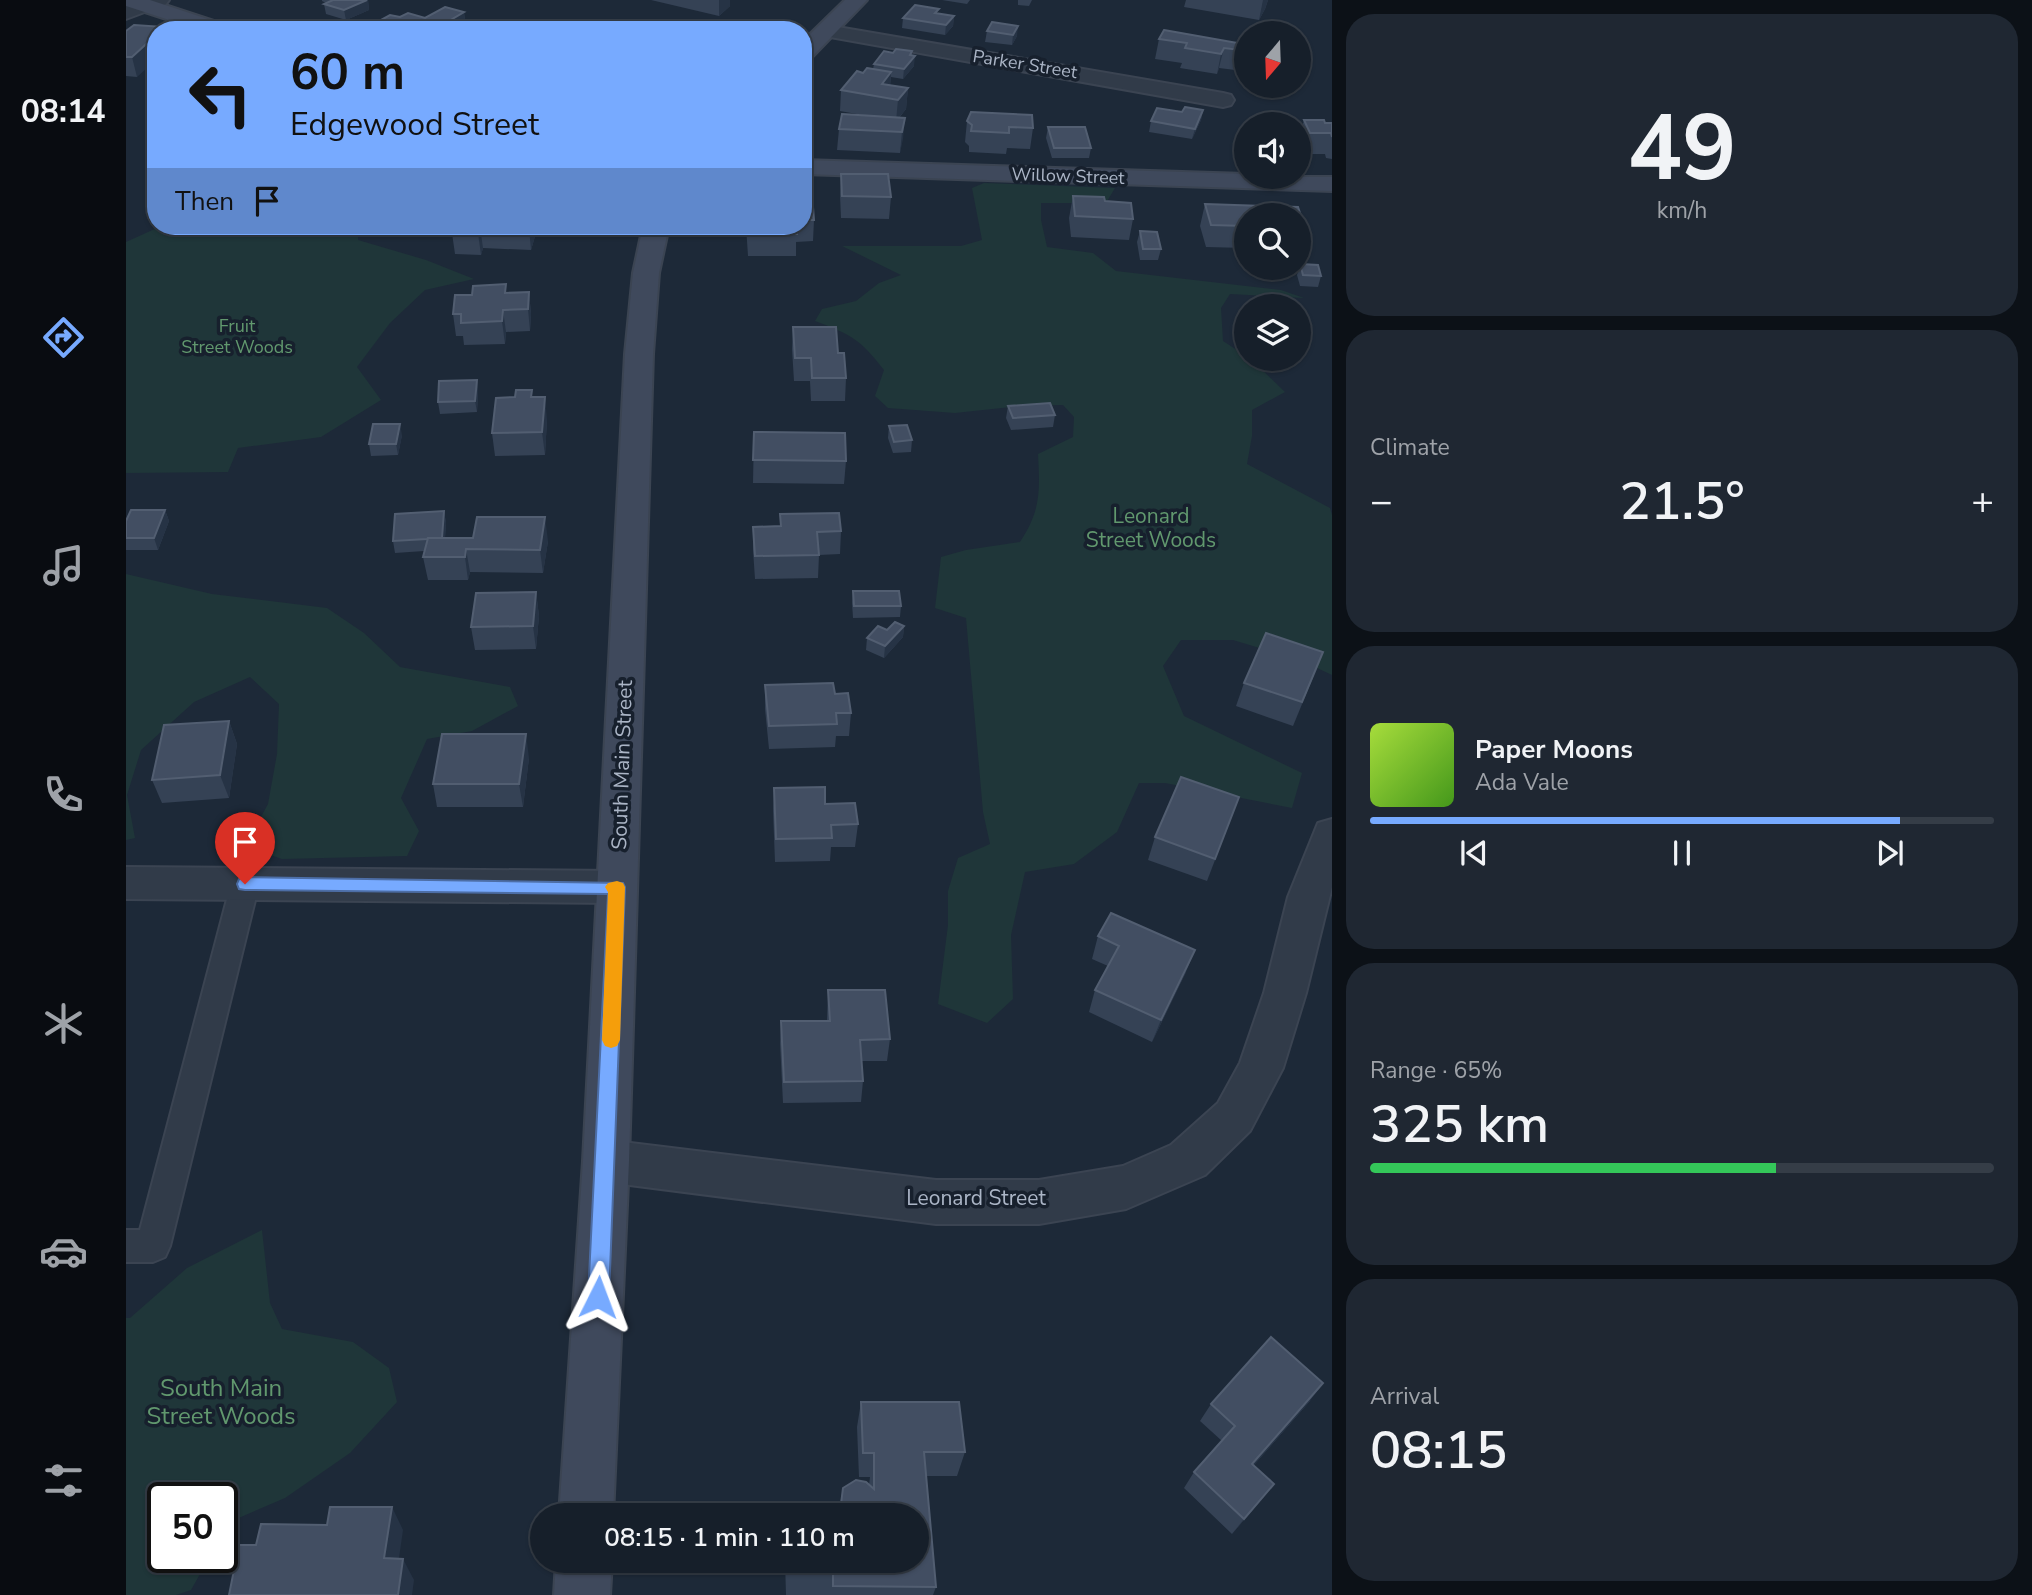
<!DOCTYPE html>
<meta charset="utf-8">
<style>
:root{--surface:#161f2a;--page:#1f2732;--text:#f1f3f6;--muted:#9ea2a8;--line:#353d47;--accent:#7af}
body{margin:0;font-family:"Nunito Sans",sans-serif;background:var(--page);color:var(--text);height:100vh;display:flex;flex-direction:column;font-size:26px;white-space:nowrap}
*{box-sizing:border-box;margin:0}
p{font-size:23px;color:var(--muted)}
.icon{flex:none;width:38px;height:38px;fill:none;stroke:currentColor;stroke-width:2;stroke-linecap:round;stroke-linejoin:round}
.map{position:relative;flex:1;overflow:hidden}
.panel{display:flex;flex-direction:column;gap:14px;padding:14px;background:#0c1117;width:700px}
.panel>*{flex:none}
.hud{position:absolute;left:21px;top:21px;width:665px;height:214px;border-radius:28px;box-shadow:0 2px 5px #0004,0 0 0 2px var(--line);background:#7af;color:#111;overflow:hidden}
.needle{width:46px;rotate:199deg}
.tools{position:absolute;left:1108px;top:21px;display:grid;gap:14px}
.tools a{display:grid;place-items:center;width:77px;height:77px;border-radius:50%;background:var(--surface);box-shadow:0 2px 5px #0004,0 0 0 2px var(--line);font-size:35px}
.speed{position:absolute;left:21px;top:1482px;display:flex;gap:14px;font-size:35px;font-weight:700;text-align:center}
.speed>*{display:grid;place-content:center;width:91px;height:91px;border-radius:50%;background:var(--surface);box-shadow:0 2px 5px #0004,0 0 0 2px var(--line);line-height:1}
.speed .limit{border:4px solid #111;border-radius:10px;background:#fff;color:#111}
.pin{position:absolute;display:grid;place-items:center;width:60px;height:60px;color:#fff;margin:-72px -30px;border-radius:50% 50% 50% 0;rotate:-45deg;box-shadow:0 0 7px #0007}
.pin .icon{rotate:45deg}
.me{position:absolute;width:77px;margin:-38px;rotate:3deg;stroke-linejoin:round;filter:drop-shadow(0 0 5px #0008)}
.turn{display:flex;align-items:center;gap:24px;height:147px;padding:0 28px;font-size:32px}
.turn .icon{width:91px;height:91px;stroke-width:2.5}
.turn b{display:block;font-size:49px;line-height:60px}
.then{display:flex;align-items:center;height:66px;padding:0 28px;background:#0003;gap:14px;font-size:26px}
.big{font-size:52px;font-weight:600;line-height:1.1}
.panel .tile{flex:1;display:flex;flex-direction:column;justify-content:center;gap:10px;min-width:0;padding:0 24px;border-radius:28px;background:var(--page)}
.panel .dial{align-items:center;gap:0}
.dial b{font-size:91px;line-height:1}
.song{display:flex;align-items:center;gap:21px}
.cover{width:84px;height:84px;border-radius:10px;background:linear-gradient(135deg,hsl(80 70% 55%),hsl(100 70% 35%))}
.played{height:7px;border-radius:4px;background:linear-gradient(90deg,var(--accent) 85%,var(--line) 85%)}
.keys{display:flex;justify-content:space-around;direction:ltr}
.heat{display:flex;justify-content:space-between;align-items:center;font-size:38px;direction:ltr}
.charge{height:10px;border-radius:5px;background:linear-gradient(90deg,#34c759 65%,var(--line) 0)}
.trip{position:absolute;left:404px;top:1503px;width:399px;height:70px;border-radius:35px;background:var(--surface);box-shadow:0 2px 5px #0004,0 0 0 2px var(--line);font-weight:600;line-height:70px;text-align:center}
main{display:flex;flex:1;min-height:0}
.menu{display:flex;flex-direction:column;width:126px;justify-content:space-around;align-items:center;background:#090c11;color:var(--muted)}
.menu .icon{width:49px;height:49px}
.menu .current{color:var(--accent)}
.menu b{font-size:32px;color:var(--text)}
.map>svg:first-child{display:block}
.green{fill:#1f3639}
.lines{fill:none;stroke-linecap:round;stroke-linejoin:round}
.lane-casing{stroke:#3b4452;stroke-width:4}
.street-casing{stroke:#3b4452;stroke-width:4}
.secondary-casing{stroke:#3b4452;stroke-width:4}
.lane{fill:#313b49;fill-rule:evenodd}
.street{fill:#313b49;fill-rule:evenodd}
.secondary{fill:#3f495c;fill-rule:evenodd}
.wall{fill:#354255}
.shaded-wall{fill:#263345}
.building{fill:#424e62;stroke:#525e71;stroke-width:2}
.route{fill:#7af;stroke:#4d6ea6;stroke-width:2}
.slow{fill:#f59e0b}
.labels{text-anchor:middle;stroke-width:7;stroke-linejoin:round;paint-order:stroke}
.far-street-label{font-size:18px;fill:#abb5c6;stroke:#17202d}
.far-park-label{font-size:18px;fill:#61986e;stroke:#17202d}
.park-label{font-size:21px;fill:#61986e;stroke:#17202d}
.street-label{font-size:21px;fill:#abb5c6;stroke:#17202d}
.near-park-label{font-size:24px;fill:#61986e;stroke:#17202d}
</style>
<main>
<nav class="menu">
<b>08:14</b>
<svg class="icon current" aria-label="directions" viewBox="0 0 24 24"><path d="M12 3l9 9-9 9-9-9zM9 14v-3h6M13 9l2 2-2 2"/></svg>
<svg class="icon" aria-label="music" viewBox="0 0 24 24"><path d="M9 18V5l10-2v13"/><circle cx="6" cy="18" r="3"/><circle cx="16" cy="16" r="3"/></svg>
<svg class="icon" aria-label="phone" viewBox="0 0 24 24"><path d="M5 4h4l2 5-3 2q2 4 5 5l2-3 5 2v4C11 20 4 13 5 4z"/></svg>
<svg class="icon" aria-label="climate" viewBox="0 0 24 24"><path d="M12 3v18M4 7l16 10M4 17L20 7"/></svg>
<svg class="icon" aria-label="car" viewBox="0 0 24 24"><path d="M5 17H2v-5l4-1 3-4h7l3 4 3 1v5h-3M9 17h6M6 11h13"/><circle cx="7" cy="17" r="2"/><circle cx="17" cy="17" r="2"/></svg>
<svg class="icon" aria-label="filters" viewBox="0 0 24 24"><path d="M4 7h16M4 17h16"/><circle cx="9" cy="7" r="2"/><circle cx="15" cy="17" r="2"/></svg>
</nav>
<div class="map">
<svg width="1206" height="1595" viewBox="0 0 1206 1595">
<rect width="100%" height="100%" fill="#1d2938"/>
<g class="green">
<path d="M858,183L989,188L980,203H915V220L921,247L967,253L990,271L1155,290L1178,298L1104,294L1095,308L1097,341L1120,356V359H1125L1159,392L1126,410V436L1121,464L1204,508L1206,515V675L1174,660L1107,640H1055L1037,666L1058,716L1176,773L1166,808L1039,783H1013L991,832L948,864L899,872L885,935L887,999L861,1023L812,1004L822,925V891L832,858L864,844L857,812L840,618L809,608L815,557L840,550L894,542C915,510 914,491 912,454L947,437L948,417L937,405L895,406L829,413L762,408L749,396L758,370C734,339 726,335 689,321L696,309L730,301L753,283L775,275L716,246H835L856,240L846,188Z"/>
<polygon points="80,226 233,226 232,240 300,260 348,279 299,290 264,323 231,367 255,400 195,437 112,448 102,472 0,473 0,242 31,228"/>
<polygon points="0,574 86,594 201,608 238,633 274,667 384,687 392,706 346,731 301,739 275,798 293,831 281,856 156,859 119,846 142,804 151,754 153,704 124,677 68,702 15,750 1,795 9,838 0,840"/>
<polygon points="136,1230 144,1303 156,1329 227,1342 263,1368 271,1402 224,1453 159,1498 101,1523 96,1532 96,1498 37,1498 37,1558 83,1558 65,1590 50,1595 0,1595 0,1318 4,1318 61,1268"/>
</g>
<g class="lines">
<defs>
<polygon id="lane" points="119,873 129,876 133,884 44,1246 39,1257 27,1262 0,1262 0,1230 14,1230 105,884 109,876"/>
<g id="street">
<polygon points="15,0 43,0 40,4 0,19 0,6"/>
<polygon points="700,25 1097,93 1105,95 1108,100 1105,105 1097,107 693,35 689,31 693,27"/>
<polygon points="1206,819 1206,887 1180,993 1157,1068 1124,1131 1079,1175 1000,1209 913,1224 810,1224 480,1182 463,1176 457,1161 463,1146 480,1140 810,1180 913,1180 997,1166 1045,1145 1092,1103 1114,1063 1138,993 1162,897 1192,823"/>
<polygon points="0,867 491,871 505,876 511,887 505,898 491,903 0,899"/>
</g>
<g id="secondary">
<polygon points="0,0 24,0 103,26 106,30 74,30 0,6"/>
<polygon points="719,0 741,0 685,58 677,59 677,41"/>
<polygon points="677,160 1120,174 1120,177 1206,177 1206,191 677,174"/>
<polygon points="517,226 543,226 533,273 527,354 503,1161 487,1516 433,1516 457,1161 499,354 507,273"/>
<polygon points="430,1561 486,1561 484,1595 428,1595"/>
</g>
</defs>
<use href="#lane" class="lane-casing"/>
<use href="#street" class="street-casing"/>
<use href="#secondary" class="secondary-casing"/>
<use href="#lane" class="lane"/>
<use href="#street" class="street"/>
<use href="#secondary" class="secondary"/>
</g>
<g class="wall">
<polygon points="196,0 242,0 243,10 220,20 200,14 198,4 200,3 196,1"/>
<polygon points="525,0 604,0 604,6 593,16"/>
<polygon points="816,0 844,0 841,4"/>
<polygon points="892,0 906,0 903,6 892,5"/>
<polygon points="1060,0 1142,0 1139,9 1133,20 1058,7"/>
<polygon points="338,12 340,30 242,30 242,27 274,17 299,18"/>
<polygon points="828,16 827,26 819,35 776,28 777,18"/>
<polygon points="866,22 891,36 886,45 859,42 861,31"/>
<polygon points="39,27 39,30 30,30 11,77 0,76 0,31"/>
<polygon points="1033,39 1117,44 1109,70 1093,68 1091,74 1054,68 1056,63 1029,59"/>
<polygon points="786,55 788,66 777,79 765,77 764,85 782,88 780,109 773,118 779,118 774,153 711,150 713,129 742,116 714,111 715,90 737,73 747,69 748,64"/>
<polygon points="1077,110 1075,120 1066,139 1023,132 1025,121 1056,112"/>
<polygon points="1178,120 1206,123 1206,159 1200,158 1199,154 1178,154 1172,141"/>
<polygon points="841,121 907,128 904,149 881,148 880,154 843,152 843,146 839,142"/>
<polygon points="922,127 965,148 963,158 926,158 920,138"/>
<polygon points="715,174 765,197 763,219 715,218 714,195"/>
<polygon points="947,196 979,201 1007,219 1003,240 945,237 943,218"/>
<polygon points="1079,204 1172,207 1182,237 1176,259 1172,258 1172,215 1120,215 1120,248 1080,247 1074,226"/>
<polygon points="677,207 688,220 687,241 670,242 670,256 622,256 620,226 677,226"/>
<polygon points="314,226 412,226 405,250 357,248 355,255 329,254 326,233 315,233"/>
<polygon points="1014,231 1035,249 1032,260 1014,260 1011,242"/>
<polygon points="1174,264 1195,276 1192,287 1174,286 1171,275"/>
<polygon points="381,292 403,292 405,314 404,331 380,332 379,344 338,345 337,336 330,336 327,314"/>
<polygon points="667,327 712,353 720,378 719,401 685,401 684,381 668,381 666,349"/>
<polygon points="351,380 352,392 351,412 314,414 312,402"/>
<polygon points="407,397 421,420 419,455 369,456 366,433"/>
<polygon points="882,406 929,415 927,427 885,430 880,418"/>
<polygon points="763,426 786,440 785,452 767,453 762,438"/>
<polygon points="628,432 720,461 718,484 627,483"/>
<polygon points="276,435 272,455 245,456 243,444"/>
<polygon points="39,510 43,521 32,550 0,550 0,521"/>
<polygon points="318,511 320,523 319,538 422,541 417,573 344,572 342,580 302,580 297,557 298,551 269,553 267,541"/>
<polygon points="654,514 715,531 714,554 693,555 692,578 629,579 627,550 627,527 654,526"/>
<polygon points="727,591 775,606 774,617 727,618 726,603"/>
<polygon points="410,592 413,616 410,649 349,650 345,627"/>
<polygon points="778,626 777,637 758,658 740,650 741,638 761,630"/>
<polygon points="1188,675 1167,726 1110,706 1118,683"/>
<polygon points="639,685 709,694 725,713 723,736 710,736 709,747 643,749 639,709"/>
<polygon points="103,721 111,744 103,798 36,803 26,780"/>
<polygon points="403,758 397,807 311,807 307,784"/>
<polygon points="648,788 699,804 732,824 729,847 705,847 704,861 649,862 647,811"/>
<polygon points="1113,797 1081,881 1022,860 1029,837"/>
<polygon points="972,936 1060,972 1026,1042 963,1012 969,990 982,966 966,959"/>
<polygon points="702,990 764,1039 761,1061 735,1061 737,1081 735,1102 657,1103 654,1043 655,1021 701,1021"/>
<polygon points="1184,1401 1128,1465 1135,1500 1106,1534 1058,1488 1068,1472 1096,1441 1074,1421 1085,1404"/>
<polygon points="735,1402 839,1452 831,1476 800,1476 810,1587 807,1595 660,1595 659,1561 791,1561 791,1516 659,1516 660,1504 714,1504 717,1488 743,1485 744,1477 733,1477 731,1427"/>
</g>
<g class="shaded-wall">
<polygon points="242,0 243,10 220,20 218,10"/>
<polygon points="593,0 604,0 604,6 593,16"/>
<polygon points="1137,0 1142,0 1139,9 1133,20"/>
<polygon points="338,12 340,30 311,30 311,28"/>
<polygon points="828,16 827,26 819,35 820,25"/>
<polygon points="292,23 293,30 279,30"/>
<polygon points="892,26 891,36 886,45 887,35"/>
<polygon points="30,35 30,60 11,77 6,57"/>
<polygon points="1117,44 1112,64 1109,70 1114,50"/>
<polygon points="1098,48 1093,68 1091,74 1095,54"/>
<polygon points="786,51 786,59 789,56 788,66 777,79 778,69 784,55"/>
<polygon points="765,72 764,92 756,84"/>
<polygon points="782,88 780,109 770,121 772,100"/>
<polygon points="1077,110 1075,120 1066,139 1069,129"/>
<polygon points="779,118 777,139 774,153 776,132"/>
<polygon points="404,226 412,226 405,250 403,228"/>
<polygon points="354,227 357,248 355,255 352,233"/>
<polygon points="403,292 405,314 404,331 402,309"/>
<polygon points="377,310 380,332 379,344 376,321"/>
<polygon points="351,380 352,392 351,412 349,401"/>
<polygon points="419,397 421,420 419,455 416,432"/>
<polygon points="274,424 276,435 272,455 270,444"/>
<polygon points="39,510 43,521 32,550 28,538"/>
<polygon points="318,511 320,523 318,550 316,539"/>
<polygon points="419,517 422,541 417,573 414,550"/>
<polygon points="340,549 344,572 342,580 339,557"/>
<polygon points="410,592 413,616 410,649 407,626"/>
<polygon points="778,626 777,637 758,658 759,646"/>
<polygon points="103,721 111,744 103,798 94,775"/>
<polygon points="400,734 403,758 397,807 393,784"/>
<polygon points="1069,950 1060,972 1026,1042 1035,1020"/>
<polygon points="1197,1383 1184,1401 1114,1481 1126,1464"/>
<polygon points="1148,1484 1135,1500 1106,1534 1118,1519"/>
<polygon points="266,1507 277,1530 270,1579 258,1558"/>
<polygon points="277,1559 288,1580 286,1595 272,1595"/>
</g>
<g class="building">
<polygon points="207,0 241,0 218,10 198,4"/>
<polygon points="789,5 813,9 809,13 828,16 820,25 777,18"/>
<polygon points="319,7 338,12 311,28 292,23 279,30 252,30 242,27 264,15 274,17 282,13 299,18"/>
<polygon points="358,21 387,30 343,30"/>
<polygon points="866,22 892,26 887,35 861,31"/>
<polygon points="8,25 39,27 36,30 30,30 30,35 6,57 0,57 0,31"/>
<polygon points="399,26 413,30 391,30"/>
<polygon points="513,26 526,29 524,30 507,30"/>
<polygon points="1038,30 1117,44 1114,50 1098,48 1095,54 1059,48 1061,43 1033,39"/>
<polygon points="770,49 786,51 784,55 789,56 778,69 748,64 758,51 767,53"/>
<polygon points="741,68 765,72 756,84 782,88 772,100 715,90 731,71 737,73"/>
<polygon points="1059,107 1077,110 1069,129 1025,121 1031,108 1056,112"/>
<polygon points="845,112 906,115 907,128 883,127 883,133 845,131 846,125 841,121"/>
<polygon points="716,114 779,118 776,132 713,129"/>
<polygon points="1178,120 1198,120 1199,123 1206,123 1206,137 1205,133 1184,133"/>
<polygon points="922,127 959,127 965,148 928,148"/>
<polygon points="715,174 762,174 765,197 716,196"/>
<polygon points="947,196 978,197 979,201 1005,203 1007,219 949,216"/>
<polygon points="1079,204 1172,207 1182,237 1172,236 1172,215 1120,215 1120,226 1085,225"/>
<polygon points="677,207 687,207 688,220 677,220"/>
<polygon points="328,226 404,226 403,228 354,227 352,233 326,232"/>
<polygon points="622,226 670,226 671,234 622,234"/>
<polygon points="1014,231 1031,232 1035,249 1017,249"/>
<polygon points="1174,264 1192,265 1195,276 1177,275"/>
<polygon points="380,284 379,293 403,292 402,309 377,310 376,321 335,323 335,314 327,314 329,295 346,295 347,286"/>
<polygon points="667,327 710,327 712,353 718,353 720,378 686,378 685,358 669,358"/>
<polygon points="351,380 349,401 312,402 313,381"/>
<polygon points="390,390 406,390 405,397 419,397 416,432 366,433 370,398 389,397"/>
<polygon points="924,403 929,415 887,418 882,406"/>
<polygon points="247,424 274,424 270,444 243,444"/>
<polygon points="781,425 786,440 768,442 763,426"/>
<polygon points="628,432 719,433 720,461 627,460"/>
<polygon points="5,510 39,510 28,538 0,538 0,521"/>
<polygon points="318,511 316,538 302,538 301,539 267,541 269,514"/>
<polygon points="713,513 715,531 691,532 693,555 629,556 627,527 655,526 654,514"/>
<polygon points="351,517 419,517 414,550 340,549 339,557 297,557 302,538 347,538"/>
<polygon points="727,591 773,591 775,606 728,606"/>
<polygon points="410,592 407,626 345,627 350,593"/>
<polygon points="769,622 778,626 759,646 741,638 752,626 761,630"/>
<polygon points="1140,633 1197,652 1176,702 1118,683"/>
<polygon points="707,683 709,694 722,693 725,713 710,713 711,724 643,726 639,685"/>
<polygon points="103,721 94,775 26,780 38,725"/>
<polygon points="316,734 400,734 393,784 307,784"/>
<polygon points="1055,777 1113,797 1089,859 1029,837"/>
<polygon points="699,787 699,804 729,803 732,824 705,825 706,838 650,839 648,788"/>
<polygon points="985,913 1069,950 1035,1020 969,990 993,946 972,936"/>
<polygon points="702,990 759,990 764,1039 734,1040 737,1081 658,1082 655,1021 704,1021"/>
<polygon points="1145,1337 1197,1383 1126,1464 1148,1484 1118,1519 1068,1472 1109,1426 1085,1404"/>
<polygon points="735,1402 833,1402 839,1452 798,1452 810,1587 707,1586 707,1574 662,1574 662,1561 791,1561 791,1516 661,1516 660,1504 715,1504 717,1488 730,1480 740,1482 748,1489 748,1453 737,1453"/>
<polygon points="204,1507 266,1507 258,1558 277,1559 272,1595 103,1595 113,1545 130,1545 135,1524 201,1525"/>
</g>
<polygon class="route" points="119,877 497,883 499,887 483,1297 480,1304 472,1307 465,1304 462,1297 482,894 119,890 113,889 111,884 113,879"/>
<polygon class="slow" points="491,881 497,883 499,887 494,1040 491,1046 485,1048 479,1046 476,1040 482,892 479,887 482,883"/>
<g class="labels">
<g class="far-street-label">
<text transform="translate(899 64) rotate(9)" y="6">Parker Street</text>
<text transform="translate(942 176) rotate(2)" y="6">Willow Street</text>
</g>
<g class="far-park-label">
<text x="111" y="332">Fruit<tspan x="111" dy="21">Street Woods</tspan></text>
</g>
<g class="park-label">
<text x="1025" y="523">Leonard<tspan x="1025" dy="24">Street Woods</tspan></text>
</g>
<g class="street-label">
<text transform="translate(496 765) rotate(-88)" y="7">South Main Street</text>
<text x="850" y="1205">Leonard Street</text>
</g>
<g class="near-park-label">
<text x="95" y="1396">South Main<tspan x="95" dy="28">Street Woods</tspan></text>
</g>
</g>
</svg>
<div class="tools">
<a><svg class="needle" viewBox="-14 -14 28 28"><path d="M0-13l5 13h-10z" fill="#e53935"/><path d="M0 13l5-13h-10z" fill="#9ea2a8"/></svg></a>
<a><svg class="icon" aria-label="sound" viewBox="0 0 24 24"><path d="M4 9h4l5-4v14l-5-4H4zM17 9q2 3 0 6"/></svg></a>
<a><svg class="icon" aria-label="search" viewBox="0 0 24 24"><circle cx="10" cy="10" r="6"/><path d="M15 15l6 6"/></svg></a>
<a><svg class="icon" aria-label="layers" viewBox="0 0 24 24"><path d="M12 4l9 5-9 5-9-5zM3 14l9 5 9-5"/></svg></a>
</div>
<div class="speed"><div class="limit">50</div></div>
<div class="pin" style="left:119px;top:884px;background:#d93025"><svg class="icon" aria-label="arrive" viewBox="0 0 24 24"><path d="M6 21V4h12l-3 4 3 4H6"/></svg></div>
<svg class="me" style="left:472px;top:1297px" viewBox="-20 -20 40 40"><path d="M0-17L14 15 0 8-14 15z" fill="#7af" stroke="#fff" stroke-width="4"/></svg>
<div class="trip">08:15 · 1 min · 110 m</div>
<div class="hud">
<div class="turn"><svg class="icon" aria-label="left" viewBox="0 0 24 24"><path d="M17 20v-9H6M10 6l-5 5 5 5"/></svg><div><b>60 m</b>Edgewood Street</div></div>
<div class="then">Then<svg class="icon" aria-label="arrive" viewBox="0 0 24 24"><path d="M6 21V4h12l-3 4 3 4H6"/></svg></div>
</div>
</div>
<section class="panel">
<div class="tile dial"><b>49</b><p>km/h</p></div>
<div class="tile"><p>Climate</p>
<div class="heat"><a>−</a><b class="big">21.5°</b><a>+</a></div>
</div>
<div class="tile">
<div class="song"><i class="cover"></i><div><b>Paper Moons</b><p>Ada Vale</p></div></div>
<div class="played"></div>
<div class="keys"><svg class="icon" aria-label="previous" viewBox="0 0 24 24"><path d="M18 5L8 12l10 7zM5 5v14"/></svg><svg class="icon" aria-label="pause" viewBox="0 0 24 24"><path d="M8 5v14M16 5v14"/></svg><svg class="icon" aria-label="next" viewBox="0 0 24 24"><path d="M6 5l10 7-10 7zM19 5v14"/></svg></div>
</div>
<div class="tile"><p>Range · 65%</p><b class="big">325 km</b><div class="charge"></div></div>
<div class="tile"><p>Arrival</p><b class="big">08:15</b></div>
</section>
</main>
